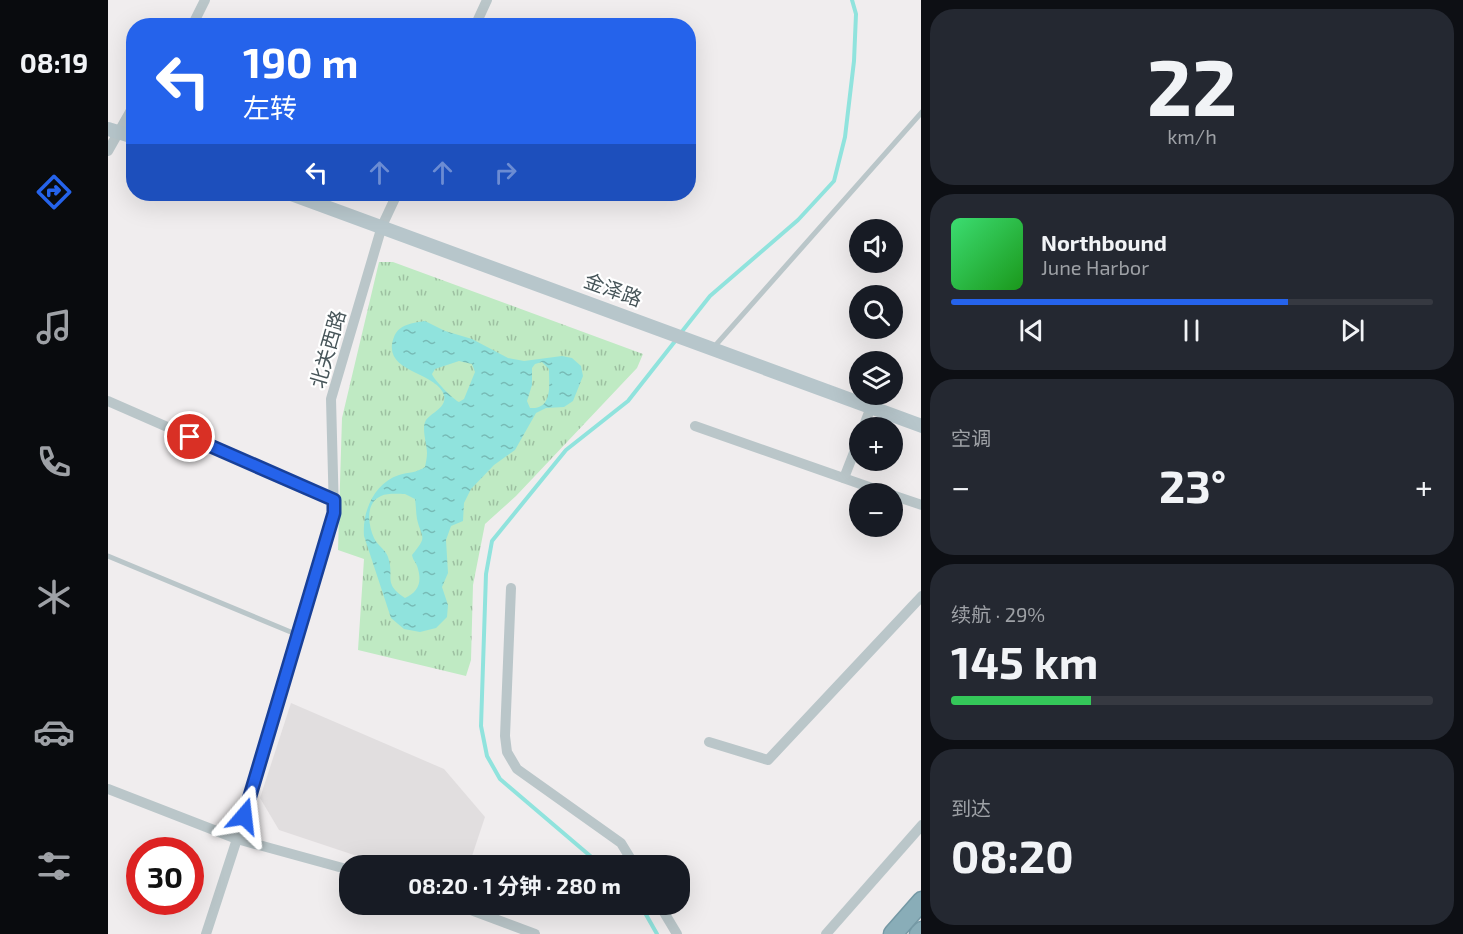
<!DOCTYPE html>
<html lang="zh">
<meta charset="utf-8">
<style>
:root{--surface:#171b24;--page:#242831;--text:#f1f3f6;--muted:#9ea1a6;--line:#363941;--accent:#2563eb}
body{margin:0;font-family:"Exo 2","Noto Sans SC",sans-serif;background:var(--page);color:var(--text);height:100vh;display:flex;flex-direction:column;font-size:22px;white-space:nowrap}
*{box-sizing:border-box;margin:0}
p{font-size:20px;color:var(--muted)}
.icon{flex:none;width:33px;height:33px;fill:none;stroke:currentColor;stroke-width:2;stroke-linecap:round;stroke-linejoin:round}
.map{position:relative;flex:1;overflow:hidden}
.sheet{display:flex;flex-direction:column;gap:9px;padding:9px;background:#0d0f14;width:542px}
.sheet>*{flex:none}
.guide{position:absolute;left:18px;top:18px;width:570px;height:183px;border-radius:24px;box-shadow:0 6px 24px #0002;background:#2563eb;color:#fff;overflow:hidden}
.buttons{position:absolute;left:741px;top:219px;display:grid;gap:12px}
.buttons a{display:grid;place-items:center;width:54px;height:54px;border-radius:50%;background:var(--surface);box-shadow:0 6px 24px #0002;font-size:30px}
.speed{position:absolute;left:18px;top:837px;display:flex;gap:12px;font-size:30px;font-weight:700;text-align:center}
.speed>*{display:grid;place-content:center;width:78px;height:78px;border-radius:50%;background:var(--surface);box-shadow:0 6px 24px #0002;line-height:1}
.speed .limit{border:9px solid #d22;background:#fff;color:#111}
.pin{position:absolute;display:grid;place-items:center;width:51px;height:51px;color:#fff;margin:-26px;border:3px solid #fff;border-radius:50%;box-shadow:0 2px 6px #0007}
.me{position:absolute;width:66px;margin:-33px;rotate:17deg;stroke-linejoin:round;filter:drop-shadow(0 0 4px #0008)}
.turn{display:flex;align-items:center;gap:21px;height:126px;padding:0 18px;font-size:27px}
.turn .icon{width:78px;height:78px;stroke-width:2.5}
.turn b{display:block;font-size:42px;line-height:51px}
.lanes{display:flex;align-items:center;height:57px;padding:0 18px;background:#0003;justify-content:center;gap:30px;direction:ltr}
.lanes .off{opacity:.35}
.big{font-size:45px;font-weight:700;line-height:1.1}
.sheet .card{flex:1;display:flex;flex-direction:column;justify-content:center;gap:9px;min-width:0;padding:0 21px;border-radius:24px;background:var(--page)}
.sheet .dial{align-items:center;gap:0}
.dial b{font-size:78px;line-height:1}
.song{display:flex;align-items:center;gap:18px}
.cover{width:72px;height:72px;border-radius:9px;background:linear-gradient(135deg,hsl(140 70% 55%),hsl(120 70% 35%))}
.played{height:6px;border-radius:3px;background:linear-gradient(90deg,var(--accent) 70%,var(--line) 70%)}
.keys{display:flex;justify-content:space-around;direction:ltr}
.heat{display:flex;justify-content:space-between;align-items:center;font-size:33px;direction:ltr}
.charge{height:9px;border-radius:4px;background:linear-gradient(90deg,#34c759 29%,var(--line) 0)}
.trip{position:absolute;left:231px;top:855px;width:351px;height:60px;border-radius:24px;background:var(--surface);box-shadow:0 6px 24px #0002;font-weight:700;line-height:60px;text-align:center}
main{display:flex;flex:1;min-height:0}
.tab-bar{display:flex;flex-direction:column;width:108px;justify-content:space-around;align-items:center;background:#090b0e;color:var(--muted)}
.tab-bar .icon{width:42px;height:42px}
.tab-bar .on{color:var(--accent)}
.tab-bar b{font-size:27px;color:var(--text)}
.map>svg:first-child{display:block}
.education{fill:#e1dedf}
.park{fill:url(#park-tufts)}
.water{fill:url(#water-ripples);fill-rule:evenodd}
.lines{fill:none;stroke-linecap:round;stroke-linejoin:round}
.stream{stroke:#90e3dd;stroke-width:4}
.motorway-casing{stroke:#7498a4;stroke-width:21}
.service{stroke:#bac6c9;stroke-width:5}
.minor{stroke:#bac6c9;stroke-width:10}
.secondary{stroke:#b7c6cb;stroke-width:14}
.motorway{stroke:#89adb8;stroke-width:18}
.route-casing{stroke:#184099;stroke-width:15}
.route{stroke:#2563eb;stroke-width:10}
.labels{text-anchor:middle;stroke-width:4.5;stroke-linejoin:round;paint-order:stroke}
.street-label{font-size:20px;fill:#475559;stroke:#fff}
</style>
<main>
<nav class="tab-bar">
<b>08:19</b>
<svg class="icon on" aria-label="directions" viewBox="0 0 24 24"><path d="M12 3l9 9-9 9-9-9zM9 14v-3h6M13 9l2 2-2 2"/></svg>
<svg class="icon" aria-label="music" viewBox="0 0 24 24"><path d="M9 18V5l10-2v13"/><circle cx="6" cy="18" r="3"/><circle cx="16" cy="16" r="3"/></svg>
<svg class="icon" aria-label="phone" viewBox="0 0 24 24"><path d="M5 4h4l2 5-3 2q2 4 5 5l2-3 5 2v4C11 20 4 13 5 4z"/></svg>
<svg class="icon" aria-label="climate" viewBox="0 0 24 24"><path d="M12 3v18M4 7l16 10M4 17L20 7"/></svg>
<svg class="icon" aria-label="car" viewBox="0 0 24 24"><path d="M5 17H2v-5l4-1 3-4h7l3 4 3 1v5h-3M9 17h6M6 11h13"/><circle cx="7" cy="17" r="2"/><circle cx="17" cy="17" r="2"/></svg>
<svg class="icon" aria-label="filters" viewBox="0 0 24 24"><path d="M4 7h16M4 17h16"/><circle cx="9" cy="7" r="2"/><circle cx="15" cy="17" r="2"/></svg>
</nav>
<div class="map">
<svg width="814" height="934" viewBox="0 0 814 934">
<defs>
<pattern id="park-tufts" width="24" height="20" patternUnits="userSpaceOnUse" patternTransform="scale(1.5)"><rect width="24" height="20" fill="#bfeac3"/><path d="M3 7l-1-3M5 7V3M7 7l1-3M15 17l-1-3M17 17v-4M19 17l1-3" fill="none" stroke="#9dc0a1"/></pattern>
<pattern id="water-ripples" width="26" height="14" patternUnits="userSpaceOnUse" patternTransform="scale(1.5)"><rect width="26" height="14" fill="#90e3dd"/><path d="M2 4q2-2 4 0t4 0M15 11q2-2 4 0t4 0" fill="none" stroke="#77bbb6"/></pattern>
</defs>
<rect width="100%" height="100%" fill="#f0edee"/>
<polygon class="education" points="183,703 336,769 377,817 361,865 276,865 171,830 152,798"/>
<polygon class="park" points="271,262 285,262 535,354 529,368 408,496 377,524 365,585 363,660 358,676 250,650 256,559 230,550 234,418"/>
<path class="water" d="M317,321L337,331L364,339L400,358L416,361L454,356L464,358L473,366L475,376L465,401L456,407L438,408L428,413L407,450L386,465L363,489L356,503L355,521L343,526L338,540L340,573L334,587L340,605L339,617L328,628L312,632L296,629L283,618L256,536C254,512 266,483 291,475C301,472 308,473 317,467C318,462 319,457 319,453C319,444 313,428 318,420C324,412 339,408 336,395C329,371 272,373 286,337C291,324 305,323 317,321ZM351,361L364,364L367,372L356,399L351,402C346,400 325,379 324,374L327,369ZM434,362L441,369C441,385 445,410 422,408L419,401L424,385V368L427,364ZM297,494L307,499C308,506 308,513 309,519C314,540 320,535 304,555C305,561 309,563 310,569C314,583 310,592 297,598C274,583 287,577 280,557C278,550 269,545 266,538C260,525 257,503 273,496C279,493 290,494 297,494Z"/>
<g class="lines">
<g class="stream">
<polyline points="572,334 602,296 690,220 726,181 737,137 746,61 748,14 744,0"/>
<polyline points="494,866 392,779 379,756 373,726 378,574 384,541 458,450 520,401 568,340"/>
<polyline points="532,904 549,934"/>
</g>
<defs>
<g id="motorway">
<polyline points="785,934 814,901"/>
<polyline points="811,934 814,931"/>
</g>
</defs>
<use href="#motorway" class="motorway-casing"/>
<g class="service">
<polyline points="606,347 814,112"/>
<polyline points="0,556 190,635"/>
</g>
<g class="minor">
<polyline points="84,26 97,0"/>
<polyline points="367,26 379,0"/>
<polyline points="0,151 26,105"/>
<polyline points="0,401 226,500"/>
<polyline points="587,426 781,494"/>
<polyline points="755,428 763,407"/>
<polyline points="736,478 752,437"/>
<polyline points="784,495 814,505"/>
<polyline points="403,588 397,736 399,752 409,769 513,843 527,866"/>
<polyline points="601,742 660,760 814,596"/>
<polyline points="0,789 129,839 242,870"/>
<polyline points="347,904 427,934"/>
<polyline points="551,904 569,934"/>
<polyline points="98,934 129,839 226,513 223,399 274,226 289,194"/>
<polyline points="718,934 814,825"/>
</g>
<g class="secondary">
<polyline points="0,129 26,137"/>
<polyline points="183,194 814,426"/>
</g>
<use href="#motorway" class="motorway"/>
</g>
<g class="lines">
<defs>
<polyline id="route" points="82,437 226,500 226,513 136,816"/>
</defs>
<use href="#route" class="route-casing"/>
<use href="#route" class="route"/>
</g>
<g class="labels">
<g class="street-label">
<text transform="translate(505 290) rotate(20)" y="7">金泽路</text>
<text transform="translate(220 349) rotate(-74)" y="7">北关西路</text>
</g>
</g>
</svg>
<div class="buttons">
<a><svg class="icon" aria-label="sound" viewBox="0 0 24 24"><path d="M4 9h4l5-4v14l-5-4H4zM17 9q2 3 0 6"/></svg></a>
<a><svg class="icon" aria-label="search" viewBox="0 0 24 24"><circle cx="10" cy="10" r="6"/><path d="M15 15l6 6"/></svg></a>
<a><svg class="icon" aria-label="layers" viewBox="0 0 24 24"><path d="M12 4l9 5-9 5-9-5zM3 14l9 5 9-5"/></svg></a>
<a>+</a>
<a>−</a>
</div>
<div class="speed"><div class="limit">30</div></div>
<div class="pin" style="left:82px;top:437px;background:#d93025"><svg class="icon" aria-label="arrive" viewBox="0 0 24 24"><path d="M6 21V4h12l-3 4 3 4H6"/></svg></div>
<svg class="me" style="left:136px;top:816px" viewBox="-20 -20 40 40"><path d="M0-17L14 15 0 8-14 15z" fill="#2563eb" stroke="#fff" stroke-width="4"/></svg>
<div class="trip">08:20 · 1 分钟 · 280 m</div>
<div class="guide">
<div class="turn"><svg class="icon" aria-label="left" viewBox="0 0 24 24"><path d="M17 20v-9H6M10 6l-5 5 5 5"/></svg><div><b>190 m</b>左转</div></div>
<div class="lanes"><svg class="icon" aria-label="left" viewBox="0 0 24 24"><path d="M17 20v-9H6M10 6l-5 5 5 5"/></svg><svg class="icon off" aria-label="ahead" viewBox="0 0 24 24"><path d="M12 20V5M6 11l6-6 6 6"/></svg><svg class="icon off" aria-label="ahead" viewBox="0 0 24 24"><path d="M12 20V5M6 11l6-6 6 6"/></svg><svg class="icon off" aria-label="right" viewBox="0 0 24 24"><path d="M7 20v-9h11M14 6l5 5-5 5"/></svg></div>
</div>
</div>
<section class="sheet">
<div class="card dial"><b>22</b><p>km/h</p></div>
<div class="card">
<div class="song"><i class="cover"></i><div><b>Northbound</b><p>June Harbor</p></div></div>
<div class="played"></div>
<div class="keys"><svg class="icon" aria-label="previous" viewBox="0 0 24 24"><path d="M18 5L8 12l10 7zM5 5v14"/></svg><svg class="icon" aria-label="pause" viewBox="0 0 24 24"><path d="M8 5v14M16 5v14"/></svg><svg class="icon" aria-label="next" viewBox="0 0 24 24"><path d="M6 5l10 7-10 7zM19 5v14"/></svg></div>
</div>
<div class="card"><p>空调</p>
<div class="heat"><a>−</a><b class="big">23°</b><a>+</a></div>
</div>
<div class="card"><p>续航 · 29%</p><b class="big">145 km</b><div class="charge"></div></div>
<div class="card"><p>到达</p><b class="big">08:20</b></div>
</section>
</main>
